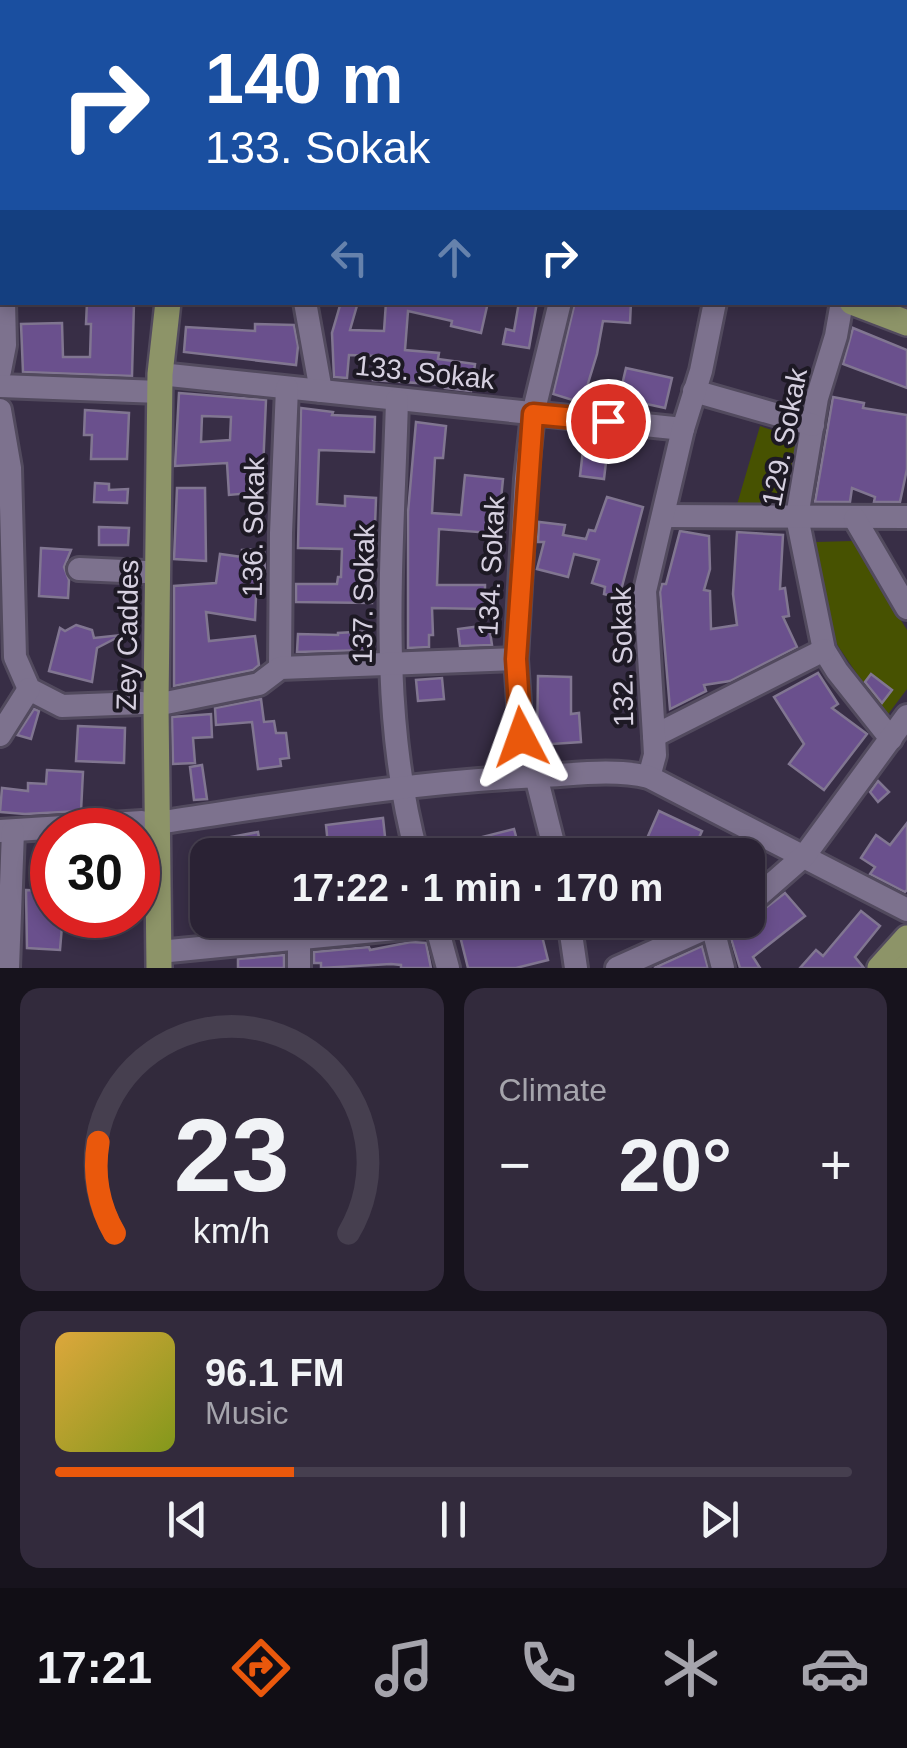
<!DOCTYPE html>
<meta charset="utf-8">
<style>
:root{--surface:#2a2234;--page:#322a3c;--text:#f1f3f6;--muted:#a5a4ac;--line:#463f4f;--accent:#ea580c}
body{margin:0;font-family:Arial,sans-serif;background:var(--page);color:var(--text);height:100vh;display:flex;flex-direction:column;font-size:38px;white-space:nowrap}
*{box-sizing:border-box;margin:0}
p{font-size:32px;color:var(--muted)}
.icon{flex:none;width:55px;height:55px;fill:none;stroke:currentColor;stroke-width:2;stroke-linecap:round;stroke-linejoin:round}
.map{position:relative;height:968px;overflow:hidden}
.details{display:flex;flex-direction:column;gap:20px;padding:20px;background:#17131d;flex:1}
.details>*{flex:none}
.hud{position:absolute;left:0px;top:0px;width:908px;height:305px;box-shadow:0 5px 15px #0003,0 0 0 2px var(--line);background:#1a4fa0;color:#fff;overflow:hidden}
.speed{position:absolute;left:30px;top:808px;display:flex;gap:20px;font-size:50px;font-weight:700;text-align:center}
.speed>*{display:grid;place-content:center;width:130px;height:130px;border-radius:50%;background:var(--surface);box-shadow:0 5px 15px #0003,0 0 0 2px var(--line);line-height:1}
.speed .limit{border:15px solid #d22;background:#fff;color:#111}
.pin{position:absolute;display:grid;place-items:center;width:85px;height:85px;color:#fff;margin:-42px;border:5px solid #fff;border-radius:50%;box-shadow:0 2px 10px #0007}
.me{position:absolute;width:110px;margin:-55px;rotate:356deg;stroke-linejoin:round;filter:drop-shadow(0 0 8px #0008)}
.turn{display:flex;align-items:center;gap:35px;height:210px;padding:0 40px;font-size:45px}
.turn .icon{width:130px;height:130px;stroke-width:2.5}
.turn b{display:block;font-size:70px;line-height:85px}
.lanes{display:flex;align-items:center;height:95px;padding:0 40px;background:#0003;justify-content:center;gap:50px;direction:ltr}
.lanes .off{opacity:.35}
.big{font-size:75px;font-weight:700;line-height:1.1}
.details .tile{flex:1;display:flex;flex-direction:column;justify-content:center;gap:15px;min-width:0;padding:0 35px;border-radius:20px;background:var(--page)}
.details .dial{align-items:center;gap:0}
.dial svg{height:260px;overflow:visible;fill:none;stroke:var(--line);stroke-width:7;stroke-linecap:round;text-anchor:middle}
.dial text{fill:var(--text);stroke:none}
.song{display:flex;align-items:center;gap:30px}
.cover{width:120px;height:120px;border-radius:15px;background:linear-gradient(135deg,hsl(40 70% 55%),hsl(70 70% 35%))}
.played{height:10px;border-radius:5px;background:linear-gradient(90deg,var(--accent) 30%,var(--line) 30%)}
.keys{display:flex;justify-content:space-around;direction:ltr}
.heat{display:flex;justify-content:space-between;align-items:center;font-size:55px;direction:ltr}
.details .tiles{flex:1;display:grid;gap:20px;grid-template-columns:1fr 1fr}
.tile:last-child{grid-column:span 2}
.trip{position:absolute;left:190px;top:838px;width:575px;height:100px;border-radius:20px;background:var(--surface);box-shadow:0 5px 15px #0003,0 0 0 2px var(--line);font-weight:700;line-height:100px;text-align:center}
.dock{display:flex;height:160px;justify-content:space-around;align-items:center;background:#110e15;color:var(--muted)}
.dock .icon{width:70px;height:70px}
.dock .on{color:var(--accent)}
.dock b{font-size:45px;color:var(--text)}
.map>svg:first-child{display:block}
.green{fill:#475201}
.building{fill:#6a508d;stroke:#817691;stroke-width:2.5;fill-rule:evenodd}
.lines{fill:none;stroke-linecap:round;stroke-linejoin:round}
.minor-casing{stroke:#524a5e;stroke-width:28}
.major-casing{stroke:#524a5e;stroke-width:30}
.minor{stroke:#7d728e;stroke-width:22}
.major{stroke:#8d9468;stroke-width:25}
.route-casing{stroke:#983908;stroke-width:25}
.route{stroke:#ea580c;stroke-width:18}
.labels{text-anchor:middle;stroke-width:8;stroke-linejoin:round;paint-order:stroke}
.street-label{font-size:28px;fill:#d6d0e0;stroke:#1d1924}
</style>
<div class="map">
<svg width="907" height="968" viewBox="0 0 907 968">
<rect width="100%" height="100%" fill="#382e46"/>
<g class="green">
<polygon points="760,426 802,440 788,511 736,508"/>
<polygon points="852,541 907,630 907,689 886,717 836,643 819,591 816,542"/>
</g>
<g class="building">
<polygon points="87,302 134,302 132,376 23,372 21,324 62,323 63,357 90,357 91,324 86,324"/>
<polygon points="341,302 358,302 350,330 384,331 386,302 488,302 481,333 451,326 452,321 408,311 405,350 439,353 438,359 475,364 471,391 445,388 446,385 373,380 376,356 349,355 347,378 334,377 332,333"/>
<polygon points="519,302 537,302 529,348 503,344 506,329 514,331"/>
<polygon points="575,302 631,302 630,323 603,321 597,354 582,403 553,394"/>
<polygon points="255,324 294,325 298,346 296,365 184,352 186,327 255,331"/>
<polygon points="853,328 907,350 907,388 843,364"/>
<polygon points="626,368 672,378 665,408 619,398"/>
<path d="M179,393L266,400L262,492L229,495L227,463L175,466ZM202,416L231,417L230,440L201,442Z"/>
<polygon points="833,397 864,403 863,408 907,415 907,469 900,502 874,502 875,497 852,488 850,502 815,502"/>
<polygon points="301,408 333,412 332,415 375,417 374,452 319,450 317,504 345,506 345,496 376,498 375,526 369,525 368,578 373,578 372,603 296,602 296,584 337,584 338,577 341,577 342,549 298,548"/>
<polygon points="85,410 129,413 127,459 91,459 92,435 84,435"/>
<polygon points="416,422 446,426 443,458 435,458 432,513 461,515 465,475 503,479 499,519 504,519 504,534 439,529 437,585 485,585 485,609 432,608 433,635 429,635 429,647 408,648 408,512"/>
<polygon points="584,442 608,445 604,479 580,476"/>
<polygon points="95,483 109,484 109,490 128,489 127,503 94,502"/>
<polygon points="177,488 205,488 206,561 174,559"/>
<polygon points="607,497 643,507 619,598 604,594 605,587 592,583 599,560 574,554 568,577 537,569 544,542 538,542 539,522 565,525 563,535 586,539 589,530 595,531"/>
<polygon points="99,527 129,528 128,545 99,545"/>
<polygon points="680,531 709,536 710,569 704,590 710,591 711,629 737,625 733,594 737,532 783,535 780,589 785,588 789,616 783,617 797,647 730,681 704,685 706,691 670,709 660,592 662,584 666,584"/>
<polygon points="41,548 71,550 64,567 69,580 68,598 39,596"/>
<polygon points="264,549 265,572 257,573 255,620 206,612 209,641 255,636 259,665 253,670 174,686 174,586 216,583 220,554 242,557 242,550"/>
<polygon points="76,625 92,630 94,638 122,635 97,648 92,682 49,671 60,628 65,631"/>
<polygon points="489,625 492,645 460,646 458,629"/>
<polygon points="370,631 371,650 297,652 298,634 338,635 338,633"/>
<polygon points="818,673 838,704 832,708 867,734 824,790 789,764 804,744 774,697"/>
<polygon points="871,674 892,690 882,703 865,682"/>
<polygon points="538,676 571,677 571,714 579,713 581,742 537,745"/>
<polygon points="442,678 444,699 418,701 416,680"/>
<polygon points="261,699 264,722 274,721 276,733 286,733 289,758 280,759 281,766 258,769 252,722 216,725 215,708"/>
<polygon points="34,709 39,711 31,739 17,735"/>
<polygon points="211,714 212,737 193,738 195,763 173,764 172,717"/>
<polygon points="78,726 125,728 124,763 76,761"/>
<polygon points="202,765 207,799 194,800 190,767"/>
<polygon points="47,770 83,772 81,811 25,814 0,812 2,788 28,791 28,783 46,784"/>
<polygon points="878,781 889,792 878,802 870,792"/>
<polygon points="659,811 702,831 691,855 664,855 645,843"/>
<polygon points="383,818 387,855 329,855 326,825"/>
<polygon points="907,823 907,890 905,892 870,874 875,867 861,858 876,835 890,845"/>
<polygon points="514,829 521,855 432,855 431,850"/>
<polygon points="258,832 262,855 218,855 215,840"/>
<polygon points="26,890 52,891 52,915 59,915 59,925 62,926 60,950 27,948"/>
<polygon points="785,893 805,916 753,957 760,968 740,968 730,935"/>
<polygon points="861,911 880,926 855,957 864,968 800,968 816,950 823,956"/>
<polygon points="456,920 538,920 548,960 516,968 468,968"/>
<polygon points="411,942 426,943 431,968 401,968 401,965 391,964 321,968 321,963 314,963 314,952 369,947 370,950"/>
<polygon points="702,946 708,968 654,968"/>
<polygon points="284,955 284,968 238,968 238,959"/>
</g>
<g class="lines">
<defs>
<g id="minor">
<polyline points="481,0 518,2"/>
<polyline points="812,0 812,2"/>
<polyline points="580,2 580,0"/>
<polyline points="905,18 907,18"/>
<polyline points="905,167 907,167"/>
<polyline points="305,302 321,391"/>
<polyline points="842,302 836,336 817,398 797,517 824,650 837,671 891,739"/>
<polyline points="0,371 5,345 4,302"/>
<polyline points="160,374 683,429"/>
<polyline points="0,386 160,392"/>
<polyline points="694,391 813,425"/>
<path d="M397,400C393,552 377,707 417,855"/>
<polyline points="0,410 10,468 15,657 29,689 62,706 142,703"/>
<polyline points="665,516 907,517"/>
<polyline points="855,519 907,608"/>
<polyline points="79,569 145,572"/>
<polyline points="280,668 281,533 287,388"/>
<polyline points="156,705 259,684 280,668 516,659"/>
<polyline points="0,735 29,689"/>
<polyline points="654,736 824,650"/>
<polyline points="524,776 516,659 526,479 533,414 560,302"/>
<polyline points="536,776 556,855"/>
<polyline points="649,777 655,755 654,736 645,591 683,429 701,371 715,302"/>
<path d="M157,823C285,804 414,781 543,776C578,774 614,769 649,777L907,910"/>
<polyline points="0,831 142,822"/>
<polyline points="748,905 805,855 907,716"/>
<polyline points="435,920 448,968"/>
<polyline points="569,920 576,968"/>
<polyline points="712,925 723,968"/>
<polyline points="299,937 299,968"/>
<polyline points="159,952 436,925"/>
<polyline points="8,968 13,831"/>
<polyline points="617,968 724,920"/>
</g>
<g id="major">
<polyline points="227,2 229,0"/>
<polyline points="251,2 253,0"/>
<polyline points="0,18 2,18"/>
<polyline points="0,37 2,37"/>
<polyline points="852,302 907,323"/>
<polyline points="159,968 156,705 160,374 168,302"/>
<polyline points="880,968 907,938"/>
<polyline points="906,968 907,967"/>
</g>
</defs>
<use href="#minor" class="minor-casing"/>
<use href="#major" class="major-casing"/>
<use href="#minor" class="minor"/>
<use href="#major" class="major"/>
</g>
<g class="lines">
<defs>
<polyline id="route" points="521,737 516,659 533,414 608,421"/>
</defs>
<use href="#route" class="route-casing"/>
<use href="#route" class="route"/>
</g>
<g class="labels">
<g class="street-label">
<text transform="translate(425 372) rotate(6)" y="10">133. Sokak</text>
<text transform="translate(784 437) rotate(-79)" y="10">129. Sokak</text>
<text transform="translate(253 527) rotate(-89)" y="10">136. Sokak</text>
<text transform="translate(491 566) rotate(-87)" y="10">134. Sokak</text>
<text transform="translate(363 594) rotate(-89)" y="10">137. Sokak</text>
<text transform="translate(127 635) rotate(-89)" y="10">Zey Caddes</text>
<text transform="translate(622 657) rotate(-91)" y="10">132. Sokak</text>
</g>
</g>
</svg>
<div class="speed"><div class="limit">30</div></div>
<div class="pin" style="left:608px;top:421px;background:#d93025"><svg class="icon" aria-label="arrive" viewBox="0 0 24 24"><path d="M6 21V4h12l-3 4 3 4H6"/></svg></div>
<svg class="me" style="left:521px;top:737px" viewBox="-20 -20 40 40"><path d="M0-17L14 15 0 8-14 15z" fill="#ea580c" stroke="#fff" stroke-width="4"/></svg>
<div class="trip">17:22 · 1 min · 170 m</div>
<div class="hud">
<div class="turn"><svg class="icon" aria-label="right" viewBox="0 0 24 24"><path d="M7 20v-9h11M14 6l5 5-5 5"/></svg><div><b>140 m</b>133. Sokak</div></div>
<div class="lanes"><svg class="icon off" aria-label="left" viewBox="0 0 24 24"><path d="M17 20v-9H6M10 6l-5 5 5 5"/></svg><svg class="icon off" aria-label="ahead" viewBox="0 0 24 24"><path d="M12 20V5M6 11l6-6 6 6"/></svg><svg class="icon" aria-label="right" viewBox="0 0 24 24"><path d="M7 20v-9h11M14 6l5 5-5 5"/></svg></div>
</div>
</div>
<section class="details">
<div class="tiles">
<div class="tile dial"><svg viewBox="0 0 100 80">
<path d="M14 69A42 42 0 1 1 86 69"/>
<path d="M14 69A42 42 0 0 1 9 41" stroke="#ea580c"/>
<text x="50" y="56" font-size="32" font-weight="700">23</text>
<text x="50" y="72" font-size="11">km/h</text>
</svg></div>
<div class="tile"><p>Climate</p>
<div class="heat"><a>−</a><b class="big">20°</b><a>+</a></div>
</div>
<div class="tile">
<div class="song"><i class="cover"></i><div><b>96.1 FM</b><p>Music</p></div></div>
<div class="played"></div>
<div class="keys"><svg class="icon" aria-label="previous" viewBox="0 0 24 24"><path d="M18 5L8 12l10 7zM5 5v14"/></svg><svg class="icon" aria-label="pause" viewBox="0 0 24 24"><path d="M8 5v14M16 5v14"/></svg><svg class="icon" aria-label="next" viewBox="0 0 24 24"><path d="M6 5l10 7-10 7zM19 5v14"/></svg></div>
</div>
</div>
</section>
<nav class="dock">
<b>17:21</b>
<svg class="icon on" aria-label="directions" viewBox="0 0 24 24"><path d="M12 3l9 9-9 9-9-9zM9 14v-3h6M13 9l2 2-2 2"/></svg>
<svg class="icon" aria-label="music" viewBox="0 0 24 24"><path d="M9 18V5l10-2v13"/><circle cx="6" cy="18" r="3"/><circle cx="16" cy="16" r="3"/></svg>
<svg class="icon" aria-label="phone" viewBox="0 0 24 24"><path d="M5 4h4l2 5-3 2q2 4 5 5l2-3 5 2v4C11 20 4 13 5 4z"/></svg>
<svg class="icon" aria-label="climate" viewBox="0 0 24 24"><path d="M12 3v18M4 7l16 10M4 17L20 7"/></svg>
<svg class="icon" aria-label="car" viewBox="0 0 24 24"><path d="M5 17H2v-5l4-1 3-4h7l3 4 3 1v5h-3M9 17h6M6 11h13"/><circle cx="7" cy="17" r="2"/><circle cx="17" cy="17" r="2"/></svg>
</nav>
